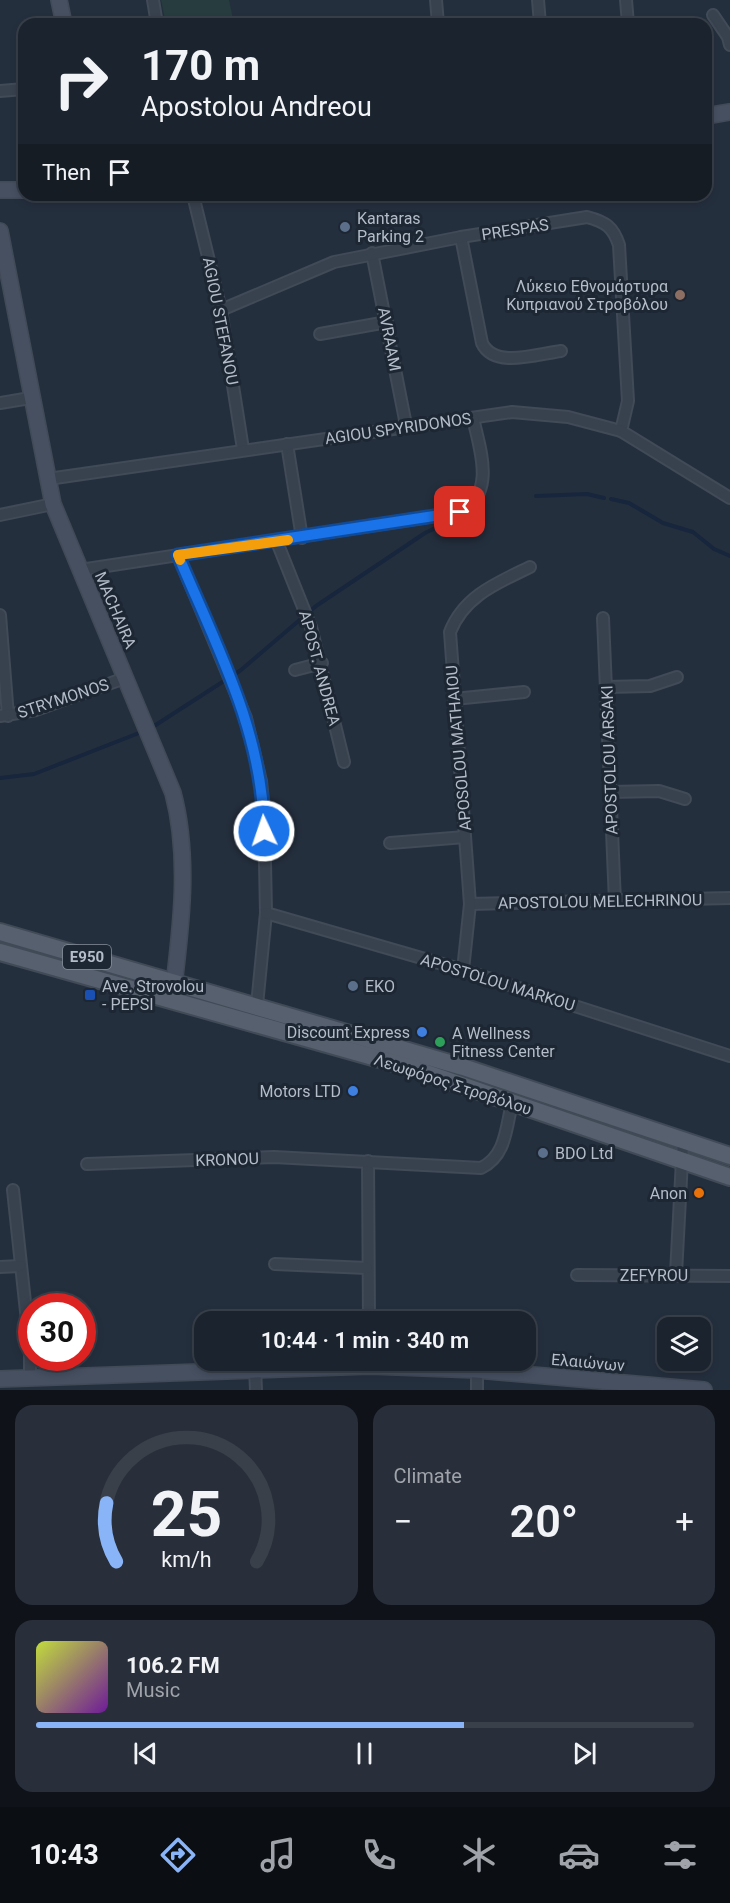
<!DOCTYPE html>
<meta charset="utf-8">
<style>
:root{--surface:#1b232e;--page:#282f3a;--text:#f1f3f6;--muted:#a0a4aa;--line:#39404a;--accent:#8ab4f8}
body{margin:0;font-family:Roboto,sans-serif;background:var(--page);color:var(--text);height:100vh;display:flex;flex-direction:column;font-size:22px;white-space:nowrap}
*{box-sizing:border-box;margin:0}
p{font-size:20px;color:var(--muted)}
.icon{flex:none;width:33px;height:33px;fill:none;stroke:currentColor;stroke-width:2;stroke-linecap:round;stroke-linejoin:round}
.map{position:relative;height:1390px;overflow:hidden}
.side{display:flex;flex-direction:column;gap:15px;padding:15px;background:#0f1319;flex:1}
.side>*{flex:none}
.guide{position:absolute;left:18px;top:18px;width:694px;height:183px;border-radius:18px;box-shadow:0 3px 9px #0003,0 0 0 2px var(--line);background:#1b232e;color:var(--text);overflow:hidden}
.fabs{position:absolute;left:657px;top:1317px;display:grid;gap:12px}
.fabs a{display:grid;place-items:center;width:54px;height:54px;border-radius:12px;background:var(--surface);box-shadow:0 3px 9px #0003,0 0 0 2px var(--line);font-size:30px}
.speed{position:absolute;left:18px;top:1293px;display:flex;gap:12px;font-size:30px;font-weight:700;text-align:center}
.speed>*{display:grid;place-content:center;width:78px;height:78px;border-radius:50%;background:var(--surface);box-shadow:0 3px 9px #0003,0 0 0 2px var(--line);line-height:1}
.speed .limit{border:9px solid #d22;background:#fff;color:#111}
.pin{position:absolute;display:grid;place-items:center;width:51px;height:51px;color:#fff;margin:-26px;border-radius:12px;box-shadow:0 3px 9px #0006}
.me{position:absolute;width:66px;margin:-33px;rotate:357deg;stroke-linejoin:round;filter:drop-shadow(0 0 4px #0008)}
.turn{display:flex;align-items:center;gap:21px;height:126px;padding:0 24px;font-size:27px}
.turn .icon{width:78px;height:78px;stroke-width:2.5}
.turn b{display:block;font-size:42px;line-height:51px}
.then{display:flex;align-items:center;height:57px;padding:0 24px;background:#0003;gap:12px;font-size:22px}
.big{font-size:45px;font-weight:600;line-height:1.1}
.side .widget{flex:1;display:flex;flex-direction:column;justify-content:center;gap:9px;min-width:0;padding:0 21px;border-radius:18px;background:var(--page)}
.side .dial{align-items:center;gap:0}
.dial svg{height:156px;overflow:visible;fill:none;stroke:var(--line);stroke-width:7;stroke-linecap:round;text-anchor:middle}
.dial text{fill:var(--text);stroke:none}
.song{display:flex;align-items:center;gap:18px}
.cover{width:72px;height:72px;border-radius:9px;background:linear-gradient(135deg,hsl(70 70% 55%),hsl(280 70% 35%))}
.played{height:6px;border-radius:3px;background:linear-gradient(90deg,var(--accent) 65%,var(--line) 65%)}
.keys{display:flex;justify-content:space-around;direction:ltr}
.heat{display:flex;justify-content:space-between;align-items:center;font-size:33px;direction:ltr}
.side .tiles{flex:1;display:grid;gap:15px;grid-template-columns:1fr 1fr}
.widget:last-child{grid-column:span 2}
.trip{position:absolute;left:194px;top:1311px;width:342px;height:60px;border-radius:18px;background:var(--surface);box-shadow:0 3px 9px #0003,0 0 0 2px var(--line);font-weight:600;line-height:60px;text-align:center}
.tab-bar{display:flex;height:96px;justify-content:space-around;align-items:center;background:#0b0e12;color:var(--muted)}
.tab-bar .icon{width:42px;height:42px}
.tab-bar .on{color:var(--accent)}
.tab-bar b{font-size:27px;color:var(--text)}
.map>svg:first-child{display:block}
.green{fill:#263c3f}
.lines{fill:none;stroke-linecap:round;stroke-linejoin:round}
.stream{stroke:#17263c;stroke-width:4}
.street-casing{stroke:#414a57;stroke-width:14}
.secondary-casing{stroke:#414a57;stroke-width:18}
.primary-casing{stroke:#414a57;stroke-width:20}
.street{stroke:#38414e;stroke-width:10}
.secondary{stroke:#465061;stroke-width:15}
.primary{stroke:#56606e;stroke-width:16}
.route-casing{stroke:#114b97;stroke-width:15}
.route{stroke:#1a73e8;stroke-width:10}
.slow{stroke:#f59e0b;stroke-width:10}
.service-dot{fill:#5c6f8a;stroke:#1d2633;stroke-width:2}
.education-dot{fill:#8d6e63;stroke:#1d2633;stroke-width:2}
.transit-dot{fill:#1a4fb4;stroke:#1d2633;stroke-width:2}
.shop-dot{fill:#3f7fe0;stroke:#1d2633;stroke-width:2}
.leisure-dot{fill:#2e9e5b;stroke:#1d2633;stroke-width:2}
.food-dot{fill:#e8710a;stroke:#1d2633;stroke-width:2}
.labels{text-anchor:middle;stroke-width:6;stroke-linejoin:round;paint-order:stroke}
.shield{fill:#1d2633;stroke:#878f9c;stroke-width:1.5}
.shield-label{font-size:15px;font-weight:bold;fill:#b4bcc9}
.poi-label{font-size:16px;fill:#b4bcc9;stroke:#1d2633;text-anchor:start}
.street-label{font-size:16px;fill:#b4bcc9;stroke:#1d2633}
</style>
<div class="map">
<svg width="730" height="1390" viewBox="0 0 730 1390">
<rect width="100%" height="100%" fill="#242f3e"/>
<polygon class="green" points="161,0 229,0 234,24 166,24"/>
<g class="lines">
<g class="stream">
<polyline points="536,496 587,494 604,498"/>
<polyline points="611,499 629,503 663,523 693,532 714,549 730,556"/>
<polyline points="151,728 241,670 316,606 425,533 458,517"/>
<polyline points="0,778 34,774 144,731"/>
</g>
<defs>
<g id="street">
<polyline points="153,0 157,24"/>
<polyline points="436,0 438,24"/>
<polyline points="538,0 540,24"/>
<polyline points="626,0 628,24"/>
<polyline points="713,15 728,37 730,45"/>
<polyline points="0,91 24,89"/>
<polyline points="193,195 221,310 243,449"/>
<path d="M461,237L482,343C494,369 537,354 561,351"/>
<polyline points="372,253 406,425"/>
<path d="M221,310L334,262L461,237L587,217C606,222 613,227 619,245L628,401L621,431"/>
<polyline points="320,334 387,322"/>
<polyline points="0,403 30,398"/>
<polyline points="287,444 302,538"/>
<polyline points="48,479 512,412 568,417 621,431 730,498"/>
<polyline points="0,515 53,504"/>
<polyline points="277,542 311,627 344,762"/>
<polyline points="178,555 246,718 261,781 264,811 266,913 257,1005"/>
<path d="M80,570L461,512C496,492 480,450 473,418"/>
<polyline points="0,615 8,716"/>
<polyline points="603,618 615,902"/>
<polyline points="295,670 322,663"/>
<polyline points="606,687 650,686 677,677"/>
<polyline points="454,699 524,692"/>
<polyline points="0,716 36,710 125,678"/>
<polyline points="610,792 659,791 685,799"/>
<polyline points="390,843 465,837"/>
<polyline points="470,904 730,898"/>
<polyline points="266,913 463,970 730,1056"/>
<path d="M463,970L470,904L450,632C464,596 497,583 530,567"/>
<polyline points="368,1161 369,1322"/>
<path d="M87,1164L274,1157L481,1168C506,1156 506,1128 512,1103"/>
<polyline points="13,1190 30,1349 30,1378"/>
<polyline points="275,1264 367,1268"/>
<polyline points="0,1267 20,1266"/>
<polyline points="676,1274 683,1141"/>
<polyline points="577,1275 730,1276"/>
<polyline points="255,1368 256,1390"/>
<polyline points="477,1370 477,1390"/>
</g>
<g id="secondary">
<polyline points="59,0 64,24"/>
<polyline points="706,116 730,112"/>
<polyline points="0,190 24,190"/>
<path d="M0,231L53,504L173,793C190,857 181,928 173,993"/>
<polyline points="0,1379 370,1366 477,1370 704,1390"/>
</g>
<g id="primary">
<polyline points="0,932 463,1067 730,1156"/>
<polyline points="0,952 412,1068 730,1177"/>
</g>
</defs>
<use href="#street" class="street-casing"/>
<use href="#secondary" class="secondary-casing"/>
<use href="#primary" class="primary-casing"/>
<use href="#street" class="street"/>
<use href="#secondary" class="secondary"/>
<use href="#primary" class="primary"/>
</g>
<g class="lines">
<defs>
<path id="route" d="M264,831C263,732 216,645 178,555L460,512"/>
</defs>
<use href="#route" class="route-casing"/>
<use href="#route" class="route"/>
<polyline class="slow" points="180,560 178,555 288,540"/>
</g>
<g class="service-dot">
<circle cx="345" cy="227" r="6"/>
<circle cx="353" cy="986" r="6"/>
<circle cx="543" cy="1153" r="6"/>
</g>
<circle class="education-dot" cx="680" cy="295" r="6"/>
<rect class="transit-dot" x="84" y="989" width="12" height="12" rx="3"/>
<g class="shop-dot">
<circle cx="422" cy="1032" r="6"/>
<circle cx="353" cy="1091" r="6"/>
</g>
<circle class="leisure-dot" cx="440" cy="1042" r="6"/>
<circle class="food-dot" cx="699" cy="1193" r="6"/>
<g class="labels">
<rect class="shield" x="63" y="945" width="48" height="24" rx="4.5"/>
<g class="shield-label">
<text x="87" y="962">E950</text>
</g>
<g class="poi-label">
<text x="357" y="224">Kantaras<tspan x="357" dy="18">Parking 2</tspan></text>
<text x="668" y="292" text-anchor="end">Λύκειο Εθνομάρτυρα<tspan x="668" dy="18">Κυπριανού Στροβόλου</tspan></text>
<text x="102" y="992">Ave. Strovolou<tspan x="102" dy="18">- PEPSI</tspan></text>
<text x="365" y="992">EKO</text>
<text x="410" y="1038" text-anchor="end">Discount Express</text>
<text x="452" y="1039">A Wellness<tspan x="452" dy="18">Fitness Center</tspan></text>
<text x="341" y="1097" text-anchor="end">Motors LTD</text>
<text x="555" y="1159">BDO Ltd</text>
<text x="687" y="1199" text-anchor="end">Anon</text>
</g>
<g class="street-label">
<text transform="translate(515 229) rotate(-9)" y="6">PRESPAS</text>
<text transform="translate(221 321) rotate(79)" y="6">AGIOU STEFANOU</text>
<text transform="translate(390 339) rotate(79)" y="6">AVRAAM</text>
<text transform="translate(398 428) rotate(-8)" y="6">AGIOU SPYRIDONOS</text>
<text transform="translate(116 610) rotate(67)" y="6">MACHAIRA</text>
<text transform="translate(320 668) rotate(75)" y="6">APOST. ANDREA</text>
<text transform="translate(63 698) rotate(-18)" y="6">STRYMONOS</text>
<text transform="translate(458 748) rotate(-95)" y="6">APOSOLOU MATHAIOU</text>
<text transform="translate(609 760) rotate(-92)" y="6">APOSTOLOU ARSAKI</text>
<text transform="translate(600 901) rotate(-1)" y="6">APOSTOLOU MELECHRINOU</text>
<text transform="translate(498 982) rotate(17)" y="6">APOSTOLOU MARKOU</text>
<text transform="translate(453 1084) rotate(18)" y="6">Λεωφόρος Στροβόλου</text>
<text transform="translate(227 1159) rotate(-2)" y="6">KRONOU</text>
<text x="654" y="1281">ZEFYROU</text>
<text transform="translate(588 1362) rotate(5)" y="6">Ελαιώνων</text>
</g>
</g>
</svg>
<div class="fabs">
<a><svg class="icon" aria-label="layers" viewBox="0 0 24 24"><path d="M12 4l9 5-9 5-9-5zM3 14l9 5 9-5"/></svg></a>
</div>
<div class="speed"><div class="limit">30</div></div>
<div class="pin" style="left:460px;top:512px;background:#d93025"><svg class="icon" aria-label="arrive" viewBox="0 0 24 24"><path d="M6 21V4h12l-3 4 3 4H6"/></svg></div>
<svg class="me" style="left:264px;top:831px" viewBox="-20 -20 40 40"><circle r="17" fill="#1a73e8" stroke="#fff" stroke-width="3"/><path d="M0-11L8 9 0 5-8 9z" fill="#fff"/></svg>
<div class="trip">10:44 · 1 min · 340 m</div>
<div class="guide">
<div class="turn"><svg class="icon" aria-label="right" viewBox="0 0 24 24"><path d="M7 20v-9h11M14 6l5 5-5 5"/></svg><div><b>170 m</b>Apostolou Andreou</div></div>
<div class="then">Then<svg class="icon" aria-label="arrive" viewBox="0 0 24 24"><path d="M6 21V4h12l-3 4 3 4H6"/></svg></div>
</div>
</div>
<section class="side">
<div class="tiles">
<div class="widget dial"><svg viewBox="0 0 100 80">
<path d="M14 69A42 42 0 1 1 86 69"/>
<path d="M14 69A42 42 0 0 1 9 39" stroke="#8ab4f8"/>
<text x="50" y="56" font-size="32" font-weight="700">25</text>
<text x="50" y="72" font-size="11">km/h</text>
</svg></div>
<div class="widget"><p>Climate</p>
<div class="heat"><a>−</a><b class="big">20°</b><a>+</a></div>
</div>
<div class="widget">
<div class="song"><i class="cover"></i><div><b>106.2 FM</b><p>Music</p></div></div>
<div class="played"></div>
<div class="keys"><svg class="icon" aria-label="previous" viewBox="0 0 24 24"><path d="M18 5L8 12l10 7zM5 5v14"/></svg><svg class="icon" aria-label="pause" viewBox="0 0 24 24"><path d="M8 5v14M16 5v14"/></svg><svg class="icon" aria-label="next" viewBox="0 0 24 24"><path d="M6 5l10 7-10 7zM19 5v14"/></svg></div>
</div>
</div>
</section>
<nav class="tab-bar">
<b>10:43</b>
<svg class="icon on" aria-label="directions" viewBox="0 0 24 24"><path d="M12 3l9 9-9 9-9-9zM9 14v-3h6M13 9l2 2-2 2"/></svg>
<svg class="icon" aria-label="music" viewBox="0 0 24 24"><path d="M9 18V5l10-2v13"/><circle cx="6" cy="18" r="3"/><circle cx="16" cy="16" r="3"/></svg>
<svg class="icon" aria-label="phone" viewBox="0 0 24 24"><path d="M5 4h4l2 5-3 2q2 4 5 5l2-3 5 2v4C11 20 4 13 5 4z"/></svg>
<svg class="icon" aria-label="climate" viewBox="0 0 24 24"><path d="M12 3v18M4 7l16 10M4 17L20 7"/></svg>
<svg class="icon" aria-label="car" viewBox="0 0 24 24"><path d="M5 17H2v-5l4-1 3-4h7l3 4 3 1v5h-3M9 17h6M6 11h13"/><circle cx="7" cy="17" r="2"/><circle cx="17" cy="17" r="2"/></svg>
<svg class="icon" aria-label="filters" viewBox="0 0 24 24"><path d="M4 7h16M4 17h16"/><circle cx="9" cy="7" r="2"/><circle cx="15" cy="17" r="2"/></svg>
</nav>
